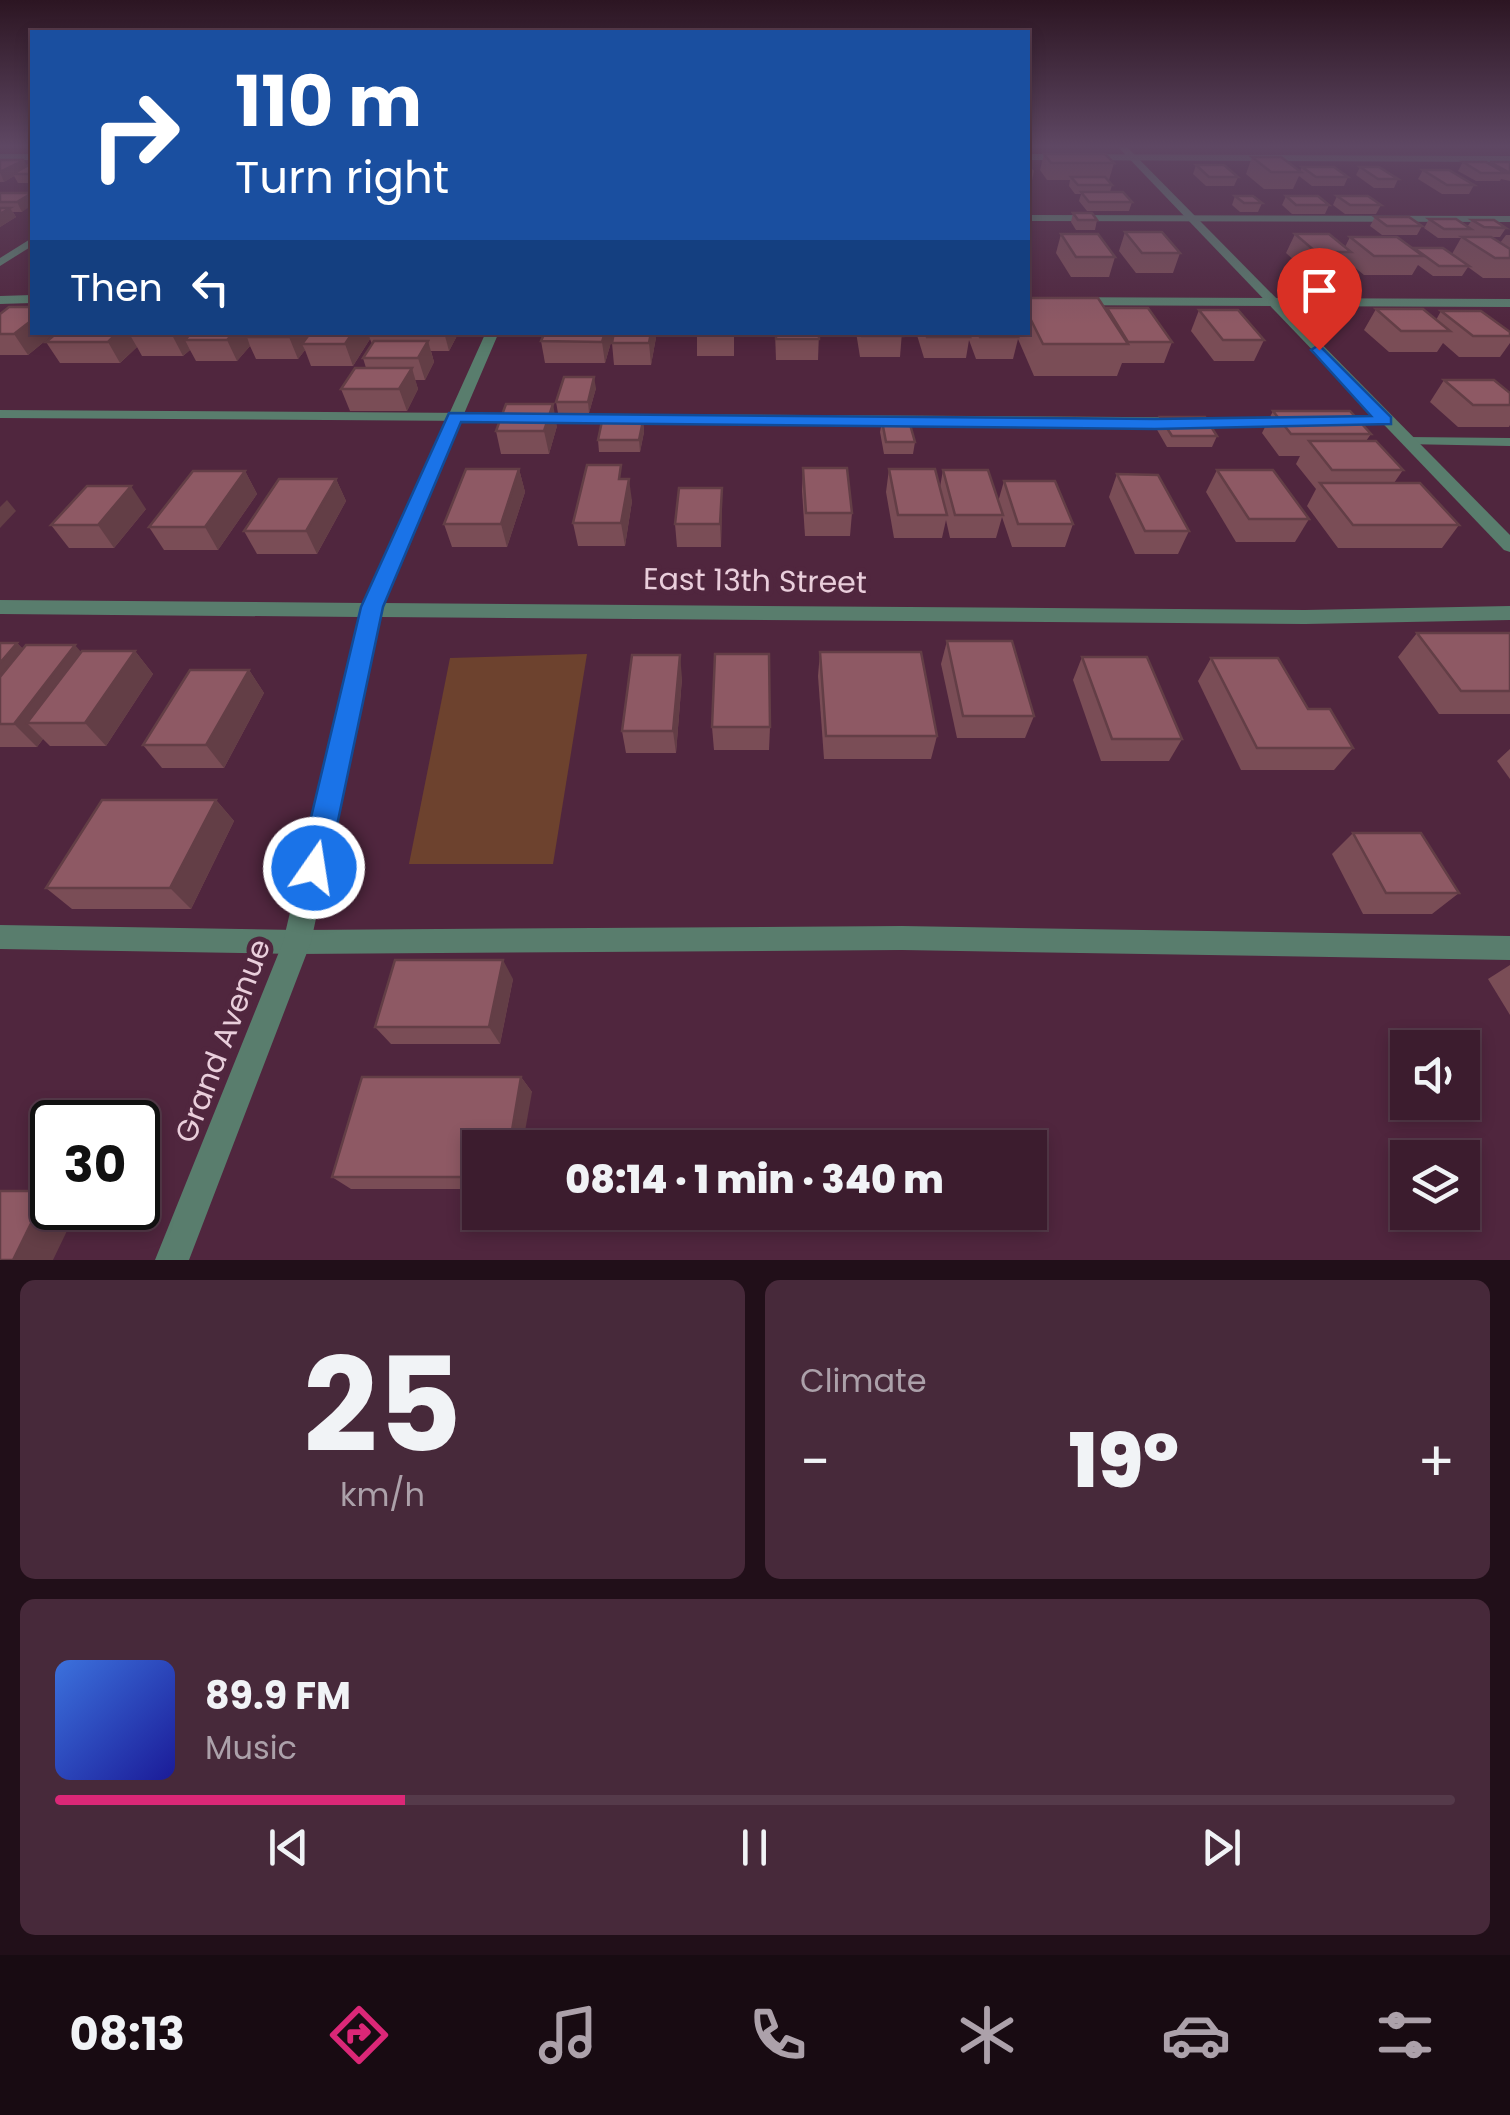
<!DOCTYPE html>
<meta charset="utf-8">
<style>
:root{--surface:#3c1c2e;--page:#47293a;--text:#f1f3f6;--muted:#aca1aa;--line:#553a4a;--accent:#db2777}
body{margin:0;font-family:Poppins,sans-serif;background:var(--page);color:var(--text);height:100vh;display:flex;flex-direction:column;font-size:38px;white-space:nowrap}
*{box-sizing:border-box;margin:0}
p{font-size:32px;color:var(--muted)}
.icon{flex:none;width:55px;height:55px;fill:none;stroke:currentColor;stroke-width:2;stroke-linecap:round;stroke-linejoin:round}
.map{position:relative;height:1260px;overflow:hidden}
.details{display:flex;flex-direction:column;gap:20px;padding:20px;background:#210f19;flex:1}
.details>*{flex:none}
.hud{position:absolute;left:30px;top:30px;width:1000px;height:305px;border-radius:0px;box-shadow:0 5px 15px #0003,0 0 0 2px var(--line);background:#1a4fa0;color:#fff;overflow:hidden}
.tools{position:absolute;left:1390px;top:1030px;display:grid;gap:20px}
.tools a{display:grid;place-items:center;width:90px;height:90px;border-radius:0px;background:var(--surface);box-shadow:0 5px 15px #0003,0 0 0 2px var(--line);font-size:50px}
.speed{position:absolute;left:30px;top:1100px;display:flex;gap:20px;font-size:50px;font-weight:700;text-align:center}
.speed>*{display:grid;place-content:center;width:130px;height:130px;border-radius:50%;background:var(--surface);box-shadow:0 5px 15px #0003,0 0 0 2px var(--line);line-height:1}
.speed .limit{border:5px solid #111;border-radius:15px;background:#fff;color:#111}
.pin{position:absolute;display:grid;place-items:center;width:85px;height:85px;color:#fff;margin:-102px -42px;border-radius:50% 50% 50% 0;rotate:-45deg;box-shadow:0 0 10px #0007}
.pin .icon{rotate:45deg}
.me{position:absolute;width:110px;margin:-55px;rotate:13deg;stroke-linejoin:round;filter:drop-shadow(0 0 8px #0008)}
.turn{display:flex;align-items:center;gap:35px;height:210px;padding:0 40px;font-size:45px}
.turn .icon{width:130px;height:130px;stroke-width:2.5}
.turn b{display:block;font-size:70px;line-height:85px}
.then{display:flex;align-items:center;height:95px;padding:0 40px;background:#0003;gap:20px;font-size:38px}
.big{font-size:75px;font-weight:800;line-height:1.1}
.details .card{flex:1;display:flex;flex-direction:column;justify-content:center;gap:15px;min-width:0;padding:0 35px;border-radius:15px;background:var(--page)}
.details .dial{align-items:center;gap:0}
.dial b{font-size:130px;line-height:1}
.song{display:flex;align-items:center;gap:30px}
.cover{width:120px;height:120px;border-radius:15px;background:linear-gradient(135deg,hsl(220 70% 55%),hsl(240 70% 35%))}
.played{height:10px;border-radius:5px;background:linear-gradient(90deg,var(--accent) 25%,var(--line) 25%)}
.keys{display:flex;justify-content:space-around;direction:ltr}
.heat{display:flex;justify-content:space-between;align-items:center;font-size:55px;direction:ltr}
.details .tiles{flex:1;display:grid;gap:20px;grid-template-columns:1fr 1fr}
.card:last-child{grid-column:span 2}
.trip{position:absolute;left:462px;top:1130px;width:585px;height:100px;border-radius:0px;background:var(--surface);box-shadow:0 5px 15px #0003,0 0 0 2px var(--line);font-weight:800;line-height:100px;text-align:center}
.dock{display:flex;height:160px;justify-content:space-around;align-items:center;background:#180b12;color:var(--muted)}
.dock .icon{width:70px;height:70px}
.dock .on{color:var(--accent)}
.dock b{font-size:45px;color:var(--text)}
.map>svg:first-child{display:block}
.green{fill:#6d422e}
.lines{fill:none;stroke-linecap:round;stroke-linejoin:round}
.service{fill:#597d6d;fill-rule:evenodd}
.minor{fill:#597d6d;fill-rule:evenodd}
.tertiary{fill:#597d6d;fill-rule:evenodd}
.wall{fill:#7a4d56}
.shaded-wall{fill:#633e46}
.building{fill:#8e5964;stroke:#633e46;stroke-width:2.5}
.route{fill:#1a73e8;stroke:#114b97;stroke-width:2.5}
.labels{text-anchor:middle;stroke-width:10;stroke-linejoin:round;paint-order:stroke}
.street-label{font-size:30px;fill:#e9cedb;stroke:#50263e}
</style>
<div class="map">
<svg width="1510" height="1260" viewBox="0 0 1510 1260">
<rect width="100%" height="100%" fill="#50263e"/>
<polygon class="green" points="587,654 553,864 409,864 450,658"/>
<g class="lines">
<g class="service">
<polygon points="1028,215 1510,216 1510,222 1028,221"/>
<polygon points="0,410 1289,418 1296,422 1289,426 0,418"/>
<polygon points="1385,416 1390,417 1390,423 1335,425 1328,421 1335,417"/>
<polygon points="1408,437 1510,438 1510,446 1403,444 1403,438"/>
<polygon points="0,925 297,930 902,926 1510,936 1510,960 902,950 297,954 0,949"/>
</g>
<g class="minor">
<polygon points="1118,147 1127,147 1510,535 1510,552 1504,550"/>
<polygon points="32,238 32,246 0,266 0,258"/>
<polygon points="486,332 499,332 383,603 1305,610 1510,606 1510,620 1305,624 380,617 311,942 189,1260 155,1260 283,942 360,617 0,614 0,600 364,603"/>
</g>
<g class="tertiary">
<rect x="0" y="154" width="32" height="6"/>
<polygon points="1028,154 1510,156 1510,162 1028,160"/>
<polygon points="32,295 32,303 0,304 0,296"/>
<polygon points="1028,297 1510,299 1510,307 1028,305"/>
</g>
</g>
<g class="wall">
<polygon points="1044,154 1114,163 1109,180 1108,180 1112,185 1110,192 1132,202 1129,211 1087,211 1079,201 1081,194 1075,194 1069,186 1070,180 1047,180 1040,170"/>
<polygon points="1252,157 1300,171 1302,167 1348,177 1344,186 1312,186 1299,176 1293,189 1264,189 1246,174"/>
<polygon points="0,160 27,166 32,163 32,183 18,183 14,176 4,182 0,182"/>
<polygon points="1463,162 1489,164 1490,162 1510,162 1510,181 1501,179 1500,181 1476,181 1458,171"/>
<polygon points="1028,164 1034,171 1032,180 1028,180"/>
<polygon points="1196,165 1238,177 1234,186 1206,186 1193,174"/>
<polygon points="1360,167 1398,179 1394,188 1374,188 1356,175"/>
<polygon points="1423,170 1474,185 1469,194 1442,194 1418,179"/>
<polygon points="0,193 32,193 22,212 13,212 16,217 0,227"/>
<polygon points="1235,196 1262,203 1258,212 1240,212 1232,205"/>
<polygon points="1286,196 1329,205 1325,214 1292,214 1282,205"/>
<polygon points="1337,196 1381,205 1376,214 1345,214 1333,205"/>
<polygon points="1073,213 1097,220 1095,230 1076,230 1071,222"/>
<polygon points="1375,217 1422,226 1417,235 1382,235 1370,226"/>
<polygon points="1429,219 1467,227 1472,220 1506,228 1500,237 1491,237 1500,243 1506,235 1510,235 1510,278 1483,278 1468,267 1462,276 1433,276 1418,265 1412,275 1364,275 1347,261 1342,271 1306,271 1286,253 1295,234 1345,247 1350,237 1452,254 1461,238 1438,238 1424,228"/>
<polygon points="1125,232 1180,253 1173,273 1136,273 1119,251"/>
<polygon points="1061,234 1115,257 1109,277 1071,277 1056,253"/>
<polygon points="1028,298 1106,310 1107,308 1172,342 1164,363 1122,363 1117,376 1034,376 1018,339 1013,359 976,359 969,340 966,358 924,358 916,332 1028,332"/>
<polygon points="1376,309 1436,320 1441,311 1510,332 1510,343 1500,357 1459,357 1443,343 1437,352 1389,352 1364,330"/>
<polygon points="1199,310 1264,340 1254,361 1214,361 1191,331"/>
<polygon points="0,313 32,332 56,332 28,355 0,355"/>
<polygon points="58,332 459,332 449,351 431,351 434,362 425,380 415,380 418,389 407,411 350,411 341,389 366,368 363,358 372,344 370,339 353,366 311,366 305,350 298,359 256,359 250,346 237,361 196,361 190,350 183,356 142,356 137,347 120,363 60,363 46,342"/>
<polygon points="614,332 605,363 545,363 541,341"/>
<polygon points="657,332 651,365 614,365 612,343"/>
<rect x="697" y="332" width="37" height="24"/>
<polygon points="775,332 819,332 818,360 776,360"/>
<polygon points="856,332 902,332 900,357 860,357"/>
<polygon points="1444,380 1510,393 1510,425 1509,427 1458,427 1430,402"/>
<polygon points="596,388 589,413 558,413 556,402"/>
<polygon points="1273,411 1371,434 1366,441 1403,470 1394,483 1459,525 1442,548 1338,548 1307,506 1316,489 1296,464 1300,456 1279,456 1262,433"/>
<polygon points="1160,417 1217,436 1212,447 1167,447 1156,428"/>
<polygon points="643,421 644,432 640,452 599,452 598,440"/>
<polygon points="882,421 915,442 913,454 884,454 880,432"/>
<polygon points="557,426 549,454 501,454 496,431"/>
<polygon points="803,468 852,513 850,536 805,536 802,491"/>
<polygon points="519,469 525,492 507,547 452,547 444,524"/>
<polygon points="889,469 940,487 943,470 998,502 1004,481 1073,524 1065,547 1012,547 1002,517 996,538 950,538 946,520 942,538 894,538 886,492"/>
<polygon points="1217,470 1309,519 1295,542 1236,542 1206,492"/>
<polygon points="245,471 257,494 218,550 164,550 149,527"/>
<polygon points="1117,474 1189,531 1178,554 1135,554 1109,497"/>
<polygon points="336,479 346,501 317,554 257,554 244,531"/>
<polygon points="623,479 632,501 625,546 578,546 573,523"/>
<polygon points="722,488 721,547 677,547 675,524"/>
<polygon points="146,509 114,548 69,548 51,525"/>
<polygon points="1417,633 1510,633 1510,714 1439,714 1398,657"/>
<polygon points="947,641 1034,716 1025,738 957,738 941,664"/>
<polygon points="0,643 17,643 23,649 81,652 135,651 153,674 106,746 50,746 43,739 37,747 0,747"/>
<polygon points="820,652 937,736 931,759 824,759 818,676"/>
<polygon points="1082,657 1182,739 1169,761 1101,761 1073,680"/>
<polygon points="1211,658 1353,748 1334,770 1241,770 1198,681"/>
<polygon points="249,670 264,693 224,768 162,768 143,745"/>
<polygon points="682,678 676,753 626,753 622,731"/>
<polygon points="712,727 770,727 769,750 714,750"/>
<polygon points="1510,749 1510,779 1497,761"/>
<polygon points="216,800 234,821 191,909 72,909 46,888"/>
<polygon points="1353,833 1459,893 1432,914 1363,914 1332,854"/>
<polygon points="1510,965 1510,1015 1488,979"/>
<polygon points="513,979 500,1044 391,1044 375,1027"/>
<polygon points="521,1077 532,1092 480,1148 480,1189 351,1189 332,1177"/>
</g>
<g class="shaded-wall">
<polygon points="24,160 28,168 13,174 14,176 4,182 0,172"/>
<polygon points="32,193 32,205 22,212 17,202"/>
<polygon points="10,208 16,217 0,227 0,214"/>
<polygon points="32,320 32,332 56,332 28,355 14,334"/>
<polygon points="118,332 153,332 130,335 137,347 120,363 108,342"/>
<polygon points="175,332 206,332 185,340 190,350 183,356 172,335"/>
<polygon points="234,332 262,332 247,337 250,346 237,361 227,340"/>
<polygon points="293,332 318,332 302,344 305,350 298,359 289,337"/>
<polygon points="353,332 368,332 370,339 353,366 345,344"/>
<polygon points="444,332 459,332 449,351"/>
<polygon points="605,332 614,332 605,363 602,342"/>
<polygon points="651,332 657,332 651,365 649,343"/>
<polygon points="428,341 434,362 425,380 418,358"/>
<polygon points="412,368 418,389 407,411 399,389"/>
<polygon points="594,377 596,388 589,413 588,402"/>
<polygon points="553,404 557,426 549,454 544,431"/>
<polygon points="643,421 644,432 640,452 639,440"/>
<polygon points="519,469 525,492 507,547 501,524"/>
<polygon points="245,471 257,494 218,550 205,527"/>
<polygon points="336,479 346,501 317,554 306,531"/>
<polygon points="629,479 632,501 625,546 621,523"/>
<polygon points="131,486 146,509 114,548 98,525"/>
<polygon points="722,488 722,511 721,547 720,524"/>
<polygon points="7,500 16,511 0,528 0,507"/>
<polygon points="17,643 38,666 0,714 0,663"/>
<polygon points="75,645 95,668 27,723 43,739 37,747 14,724"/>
<polygon points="135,651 153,674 106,746 85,723"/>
<polygon points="680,655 682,678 676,753 673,731"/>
<polygon points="249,670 264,693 224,768 206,745"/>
<polygon points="216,800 234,821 191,909 170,888"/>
<polygon points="503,960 513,979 500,1044 489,1027"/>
<polygon points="521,1077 532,1092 522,1148 509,1148"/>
<polygon points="47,1191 52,1193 52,1208 78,1208 53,1260 13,1260"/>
</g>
<g class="building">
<polygon points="1044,154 1105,154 1114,163 1051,163"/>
<polygon points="1252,157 1281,157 1301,172 1271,172"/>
<polygon points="0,160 24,160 0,172"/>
<polygon points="1463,162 1486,162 1505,173 1481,173"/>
<polygon points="1490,162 1510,162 1510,173"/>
<polygon points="32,163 32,173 30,174 13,174"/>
<polygon points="1196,165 1224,165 1238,177 1209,177"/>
<polygon points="1302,167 1334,167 1348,177 1316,177"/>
<polygon points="1360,167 1379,167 1398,179 1378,179"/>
<polygon points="1423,170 1449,170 1474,185 1447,185"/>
<polygon points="1071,177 1105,177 1112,185 1078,185"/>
<polygon points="1081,192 1123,192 1132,202 1089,202"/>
<polygon points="0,193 32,193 17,202 0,202"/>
<polygon points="1235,196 1253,196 1262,203 1244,203"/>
<polygon points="1286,196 1318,196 1329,205 1296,205"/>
<polygon points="1337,196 1368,196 1381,205 1350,205"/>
<polygon points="0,208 10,208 0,214"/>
<polygon points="1073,213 1092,213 1097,220 1078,220"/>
<polygon points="1375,217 1409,217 1422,226 1387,226"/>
<polygon points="1429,219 1456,219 1471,229 1444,229"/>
<polygon points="1472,220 1494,220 1506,228 1484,227"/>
<polygon points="1125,232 1162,232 1180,253 1142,253"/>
<polygon points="1061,234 1098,234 1115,257 1076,257"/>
<polygon points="1295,234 1329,234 1351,252 1316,252"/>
<polygon points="1350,237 1397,237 1423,256 1374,256"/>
<polygon points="1462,237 1491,237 1510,249 1510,258 1495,258"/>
<polygon points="1414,248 1443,248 1469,266 1439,266"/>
<polygon points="1028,298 1098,298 1128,344 1043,344 1028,314"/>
<polygon points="9,307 32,307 32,320 14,334 0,334 0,314"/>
<polygon points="1107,308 1148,308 1172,342 1128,342"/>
<polygon points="1376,309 1423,309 1450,331 1401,331"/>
<polygon points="1199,310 1238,310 1264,340 1223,340"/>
<polygon points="1441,311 1481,311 1510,332 1510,336 1473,336"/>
<polygon points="58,332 118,332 108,342 46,342"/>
<polygon points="133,332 175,332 172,335 130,335"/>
<polygon points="192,332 234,332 227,340 185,340"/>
<polygon points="251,332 293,332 289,337 247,337"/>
<polygon points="311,332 353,332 345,344 302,344"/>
<polygon points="545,332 605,332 602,342 541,341"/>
<polygon points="614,332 651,332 649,343 612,343"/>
<polygon points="697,332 733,332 733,335 696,335"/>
<rect x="776" y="332" width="43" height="7"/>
<polygon points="861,332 902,332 903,336 862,336"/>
<polygon points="926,332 968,332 970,337 927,337"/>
<polygon points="979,332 1016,332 1018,337 980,337"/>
<polygon points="374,341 428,341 418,358 363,358"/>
<polygon points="355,368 412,368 399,389 341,389"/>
<polygon points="564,377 594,377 588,402 556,402"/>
<polygon points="1444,380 1494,380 1510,393 1510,405 1473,405"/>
<polygon points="506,404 553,404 544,431 496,431"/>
<polygon points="1273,411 1350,411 1371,434 1291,434"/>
<polygon points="1160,417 1205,417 1217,436 1172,436"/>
<polygon points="602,421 643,421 639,440 598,440"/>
<polygon points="882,421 909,421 915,442 886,442"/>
<polygon points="1309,441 1376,441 1403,470 1332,470"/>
<polygon points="587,465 621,465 619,479 629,479 621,523 573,523"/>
<polygon points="803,468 847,468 852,513 806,513"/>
<polygon points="466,469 519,469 501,524 444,524"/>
<polygon points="889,469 935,469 947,515 898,515"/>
<polygon points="943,470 988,470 1003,515 955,515"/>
<polygon points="1217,470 1273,470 1309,519 1249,519"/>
<polygon points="193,471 245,471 205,527 149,527"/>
<polygon points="1117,474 1158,475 1189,531 1145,531"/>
<polygon points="279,479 336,479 306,531 244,531"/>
<polygon points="1004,481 1055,481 1073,524 1018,524"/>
<polygon points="1320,483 1420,483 1459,525 1353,525"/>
<polygon points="87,486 131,486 98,525 51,525"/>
<polygon points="679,488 722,488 720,524 675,524"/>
<polygon points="1417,633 1510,633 1510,691 1461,691"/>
<polygon points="947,641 1012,641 1034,716 963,716"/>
<polygon points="0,643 17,643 0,663"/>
<polygon points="26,645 75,645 14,724 0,724 0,677"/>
<polygon points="82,651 135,651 85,723 27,723"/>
<polygon points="820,652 921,652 937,736 826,736"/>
<polygon points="715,654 769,654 770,727 712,727"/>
<polygon points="632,655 680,655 673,731 622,731"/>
<polygon points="1082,657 1147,657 1182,739 1112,739"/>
<polygon points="1211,658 1278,658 1308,709 1330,709 1353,748 1257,748"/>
<polygon points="190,670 249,670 206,745 143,745"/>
<polygon points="102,800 216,800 170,888 46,888"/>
<polygon points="1353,833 1421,833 1459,893 1386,893"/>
<polygon points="395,960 503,960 489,1027 375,1027"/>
<polygon points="362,1077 521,1077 509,1148 480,1148 480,1177 332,1177"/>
<polygon points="0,1191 47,1191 13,1260 0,1260"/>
</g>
<linearGradient id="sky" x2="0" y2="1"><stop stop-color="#2c1522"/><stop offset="0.45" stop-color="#5e4763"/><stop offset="1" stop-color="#5e4763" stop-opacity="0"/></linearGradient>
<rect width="1510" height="324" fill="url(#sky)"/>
<polygon class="route" points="1319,345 1391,417 1391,424 1155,429 461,422 383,607 328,868 324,877 314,881 303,877 299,868 361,607 449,413 1155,419 1371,416 1314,353 1311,350"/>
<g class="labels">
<g class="street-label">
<text transform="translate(755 581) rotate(1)" y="10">East 13th Street</text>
<text transform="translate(223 1041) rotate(-69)" y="10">Grand Avenue</text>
</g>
</g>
</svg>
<div class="tools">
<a><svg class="icon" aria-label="sound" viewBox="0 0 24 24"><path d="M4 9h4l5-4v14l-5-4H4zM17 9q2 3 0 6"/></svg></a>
<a><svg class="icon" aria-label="layers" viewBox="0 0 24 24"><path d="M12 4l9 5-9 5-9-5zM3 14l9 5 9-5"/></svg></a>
</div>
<div class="speed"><div class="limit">30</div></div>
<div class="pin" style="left:1319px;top:350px;background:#d93025"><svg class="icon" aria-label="arrive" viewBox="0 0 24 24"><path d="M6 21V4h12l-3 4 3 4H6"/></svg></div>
<svg class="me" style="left:314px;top:868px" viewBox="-20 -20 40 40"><circle r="17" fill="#1a73e8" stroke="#fff" stroke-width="3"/><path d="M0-11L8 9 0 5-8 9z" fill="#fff"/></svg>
<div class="trip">08:14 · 1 min · 340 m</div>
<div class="hud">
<div class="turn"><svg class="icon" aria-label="right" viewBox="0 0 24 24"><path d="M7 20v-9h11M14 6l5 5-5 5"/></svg><div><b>110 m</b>Turn right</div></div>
<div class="then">Then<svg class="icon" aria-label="left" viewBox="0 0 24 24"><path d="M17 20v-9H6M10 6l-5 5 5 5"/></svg></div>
</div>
</div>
<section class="details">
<div class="tiles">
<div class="card dial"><b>25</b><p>km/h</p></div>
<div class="card"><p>Climate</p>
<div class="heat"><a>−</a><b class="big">19°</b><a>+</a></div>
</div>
<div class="card">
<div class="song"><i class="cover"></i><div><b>89.9 FM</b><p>Music</p></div></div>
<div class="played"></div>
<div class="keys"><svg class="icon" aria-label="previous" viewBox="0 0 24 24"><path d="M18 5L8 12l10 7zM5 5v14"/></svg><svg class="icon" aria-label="pause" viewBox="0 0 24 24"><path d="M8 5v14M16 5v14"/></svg><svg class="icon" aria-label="next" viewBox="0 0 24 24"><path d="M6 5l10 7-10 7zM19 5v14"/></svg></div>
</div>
</div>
</section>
<nav class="dock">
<b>08:13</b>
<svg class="icon on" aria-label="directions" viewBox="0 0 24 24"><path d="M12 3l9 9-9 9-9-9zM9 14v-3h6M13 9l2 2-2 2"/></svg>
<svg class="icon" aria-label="music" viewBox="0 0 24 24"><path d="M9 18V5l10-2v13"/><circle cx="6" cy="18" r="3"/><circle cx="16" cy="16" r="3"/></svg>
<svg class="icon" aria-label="phone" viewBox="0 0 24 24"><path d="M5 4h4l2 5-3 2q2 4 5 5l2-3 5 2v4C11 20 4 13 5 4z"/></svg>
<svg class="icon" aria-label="climate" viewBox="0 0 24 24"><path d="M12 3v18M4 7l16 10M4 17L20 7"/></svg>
<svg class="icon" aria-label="car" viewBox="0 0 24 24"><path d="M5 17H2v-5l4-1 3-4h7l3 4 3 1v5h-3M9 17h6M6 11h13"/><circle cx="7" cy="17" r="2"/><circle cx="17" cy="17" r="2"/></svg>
<svg class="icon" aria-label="filters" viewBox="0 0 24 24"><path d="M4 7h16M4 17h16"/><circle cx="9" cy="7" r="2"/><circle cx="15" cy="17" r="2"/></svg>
</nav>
